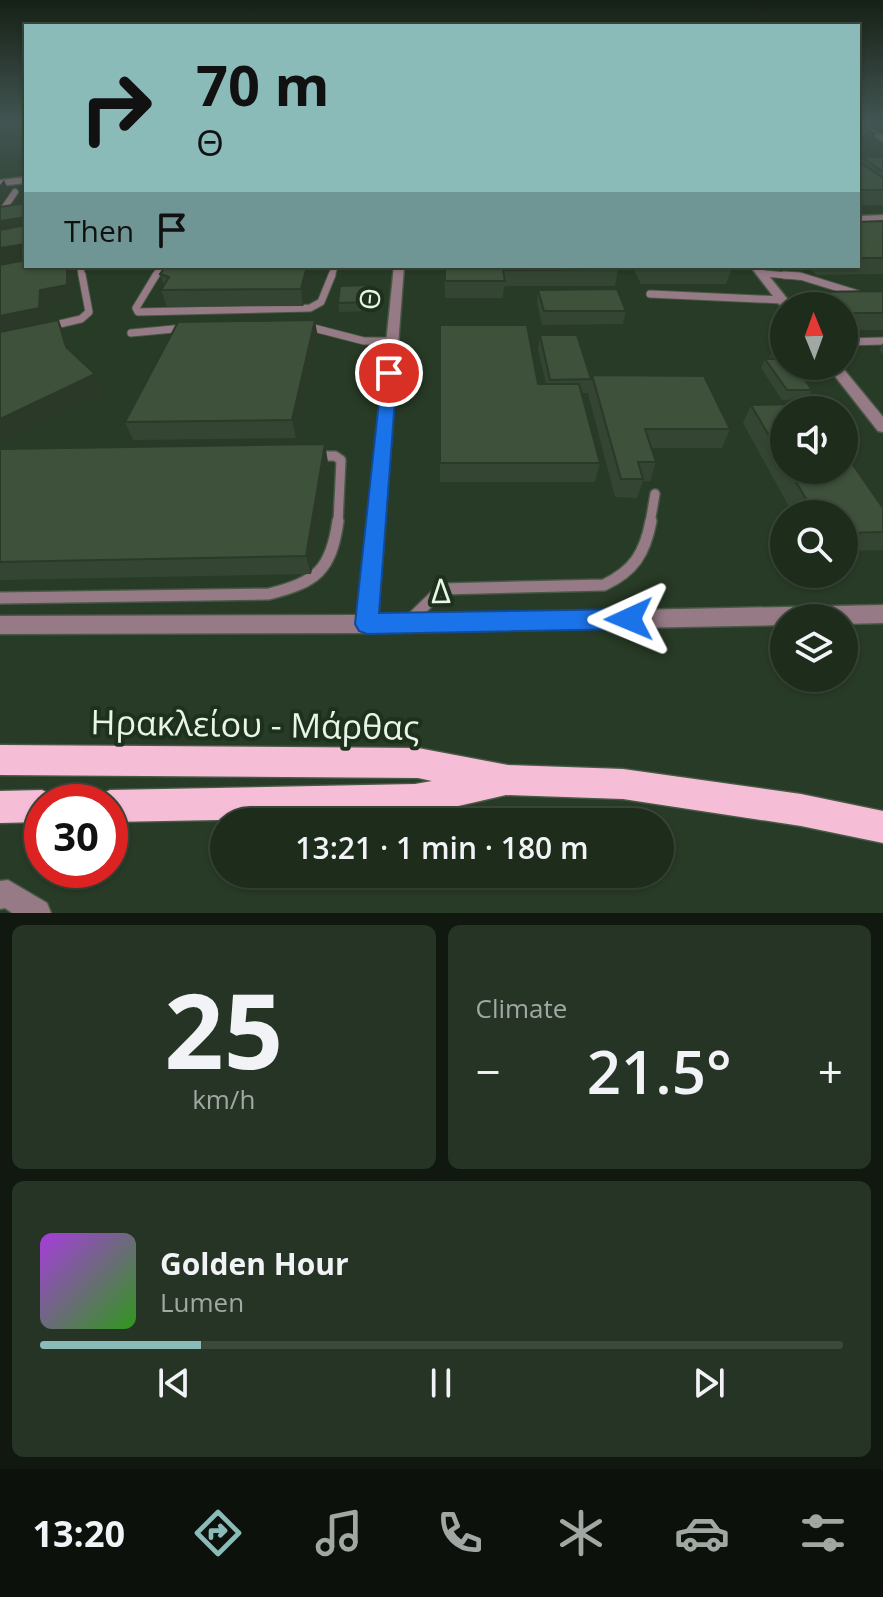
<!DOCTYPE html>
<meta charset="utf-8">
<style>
:root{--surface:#1e2c1c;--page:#263425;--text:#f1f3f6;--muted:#a1a7a3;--line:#3c483b;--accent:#8bbbb9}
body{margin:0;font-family:"Open Sans",sans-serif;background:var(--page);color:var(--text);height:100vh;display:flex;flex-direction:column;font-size:30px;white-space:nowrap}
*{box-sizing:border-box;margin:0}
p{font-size:26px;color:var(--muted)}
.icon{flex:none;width:44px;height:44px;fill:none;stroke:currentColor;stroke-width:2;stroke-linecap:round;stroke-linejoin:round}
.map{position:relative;height:913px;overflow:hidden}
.drawer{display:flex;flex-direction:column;gap:12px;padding:12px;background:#10180f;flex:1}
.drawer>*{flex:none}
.top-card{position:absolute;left:24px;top:24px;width:836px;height:244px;border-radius:0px;box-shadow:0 2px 6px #0004,0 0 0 2px var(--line);background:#8bbbb9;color:#111;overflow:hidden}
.needle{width:52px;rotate:359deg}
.buttons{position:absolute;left:770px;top:292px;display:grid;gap:16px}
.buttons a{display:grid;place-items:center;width:88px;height:88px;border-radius:50%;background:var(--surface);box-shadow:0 2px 6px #0004,0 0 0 2px var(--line);font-size:40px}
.speed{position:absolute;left:24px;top:784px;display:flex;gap:16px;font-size:40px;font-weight:700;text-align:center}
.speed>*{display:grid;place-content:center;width:104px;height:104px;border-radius:50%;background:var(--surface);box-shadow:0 2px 6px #0004,0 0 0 2px var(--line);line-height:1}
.speed .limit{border:12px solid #d22;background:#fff;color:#111}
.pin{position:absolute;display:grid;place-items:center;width:68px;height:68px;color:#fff;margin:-34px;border:4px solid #fff;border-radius:50%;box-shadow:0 2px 8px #0007}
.me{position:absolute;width:88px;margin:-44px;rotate:269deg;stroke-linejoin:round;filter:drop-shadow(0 0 6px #0008)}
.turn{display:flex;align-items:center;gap:28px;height:168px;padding:0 40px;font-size:36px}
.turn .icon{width:104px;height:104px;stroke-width:2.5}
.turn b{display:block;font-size:56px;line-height:68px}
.then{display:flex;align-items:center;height:76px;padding:0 40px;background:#0003;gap:16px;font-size:30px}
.big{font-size:60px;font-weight:600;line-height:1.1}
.drawer .widget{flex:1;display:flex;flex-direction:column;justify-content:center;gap:12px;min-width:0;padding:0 28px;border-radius:12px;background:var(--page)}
.drawer .dial{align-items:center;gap:0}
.dial b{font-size:104px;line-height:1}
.song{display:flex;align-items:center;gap:24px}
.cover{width:96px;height:96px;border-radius:12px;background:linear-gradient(135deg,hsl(280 70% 55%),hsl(110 70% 35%))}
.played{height:8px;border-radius:4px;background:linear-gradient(90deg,var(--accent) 20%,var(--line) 20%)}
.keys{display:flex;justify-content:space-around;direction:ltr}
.heat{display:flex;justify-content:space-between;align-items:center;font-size:44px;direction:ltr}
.drawer .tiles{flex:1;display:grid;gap:12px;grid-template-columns:1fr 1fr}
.widget:last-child{grid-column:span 2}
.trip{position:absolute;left:210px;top:808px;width:464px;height:80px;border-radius:40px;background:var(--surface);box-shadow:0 2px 6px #0004,0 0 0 2px var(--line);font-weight:600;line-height:80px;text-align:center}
.tab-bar{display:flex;height:128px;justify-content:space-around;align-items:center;background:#0c120b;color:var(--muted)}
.tab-bar .icon{width:56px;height:56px}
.tab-bar .current{color:var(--accent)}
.tab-bar b{font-size:36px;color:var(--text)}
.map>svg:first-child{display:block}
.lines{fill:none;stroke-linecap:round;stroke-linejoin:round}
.service-far3-casing{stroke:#475945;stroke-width:8}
.service-far2-casing{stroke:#475945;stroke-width:9}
.service-far1-casing{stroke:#475945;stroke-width:12}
.service-casing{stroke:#475945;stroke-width:14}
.minor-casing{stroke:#475945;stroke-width:3}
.primary-casing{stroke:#475945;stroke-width:3}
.service-far3{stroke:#967a86;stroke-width:6}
.service-far2{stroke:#967a86;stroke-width:7}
.service-far1{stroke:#967a86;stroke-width:9}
.service{stroke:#967a86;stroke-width:11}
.minor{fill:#967a86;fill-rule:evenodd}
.primary{fill:#f6bed6;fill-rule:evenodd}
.wall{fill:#344633}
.shaded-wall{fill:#2b3929}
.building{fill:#3d513b;stroke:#2b3929;stroke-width:2}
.route{fill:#1a73e8;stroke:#114b97;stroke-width:2}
.labels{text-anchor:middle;stroke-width:8;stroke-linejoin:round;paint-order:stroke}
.street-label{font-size:28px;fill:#e9f5e7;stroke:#1e311c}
.near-street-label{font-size:34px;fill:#e9f5e7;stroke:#1e311c}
</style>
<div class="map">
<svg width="883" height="913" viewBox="0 0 883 913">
<rect width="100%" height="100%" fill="#283b26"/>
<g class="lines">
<defs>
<g id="service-far3">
<polyline points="0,214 15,192"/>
<polyline points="80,266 82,277"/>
<polyline points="760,273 803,277"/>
<polyline points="155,277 161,266"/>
<polyline points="331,277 335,266"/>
</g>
<g id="service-far2">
<polyline points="156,275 136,308 138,312 310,308 321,302 332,275"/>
<polyline points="784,275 800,276 858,294"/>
<polyline points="650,294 782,300"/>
<polyline points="51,326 81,319 89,312 82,275"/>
<polyline points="306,326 364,341 392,341"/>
<polyline points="131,333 184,328"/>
<polyline points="844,342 883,341"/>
</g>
<g id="service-far1">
<polyline points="315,456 335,456 341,460 338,523"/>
<polyline points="650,523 655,494"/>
</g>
<g id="service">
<path d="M0,598L269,594C316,582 331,571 338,521"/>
<path d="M409,621L442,589L604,585C634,571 645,553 651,521"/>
</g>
<g id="minor">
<polygon points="858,121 883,136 883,141 858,126"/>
<polygon points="26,177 26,183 0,186 0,180"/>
<polygon points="883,215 883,221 858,222 858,216"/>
<polygon points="394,266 404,266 378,615 883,605 883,623 844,624 844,618 784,618 784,625 367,633 0,634 0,616 358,615"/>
<polygon points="750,266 761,266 793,306 784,306 783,309"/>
<polygon points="827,366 841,366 883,417 883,432 878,431"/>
<polygon points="8,880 47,903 51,913 12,913 5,908 0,909 0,881"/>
</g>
<g id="primary">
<polygon points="0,745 418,748 508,765 623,769 801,794 883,811 883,843 801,826 623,799 506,795 415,816 110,822 110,802 96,802 99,795 110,790 415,784 432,781 418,778 0,775"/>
<polygon points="42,790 53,795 56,802 42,802 42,822 0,823 0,791"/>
</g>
</defs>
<use href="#service-far3" class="service-far3-casing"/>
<use href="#service-far2" class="service-far2-casing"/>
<use href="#service-far1" class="service-far1-casing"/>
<use href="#service" class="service-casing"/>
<use href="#minor" class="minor-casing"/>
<use href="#primary" class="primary-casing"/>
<use href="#service-far3" class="service-far3"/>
<use href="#service-far2" class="service-far2"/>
<use href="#service-far1" class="service-far1"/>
<use href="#service" class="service"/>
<use href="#minor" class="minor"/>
<use href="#primary" class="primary"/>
</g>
<g class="wall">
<polygon points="862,157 883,157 883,205 858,205 858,161 859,162"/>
<polygon points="883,221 883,274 816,275 808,266 858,266 858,222"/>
<polygon points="167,266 315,266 303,306 167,307 161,290 164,285 160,274"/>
<polygon points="444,266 618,269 615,286 504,286 503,298 445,298"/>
<polygon points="632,266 731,266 732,268 726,284 641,284"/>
<polygon points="372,285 371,311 339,312 338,303"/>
<polygon points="538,290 626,311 623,324 542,325 537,303"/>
<polygon points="883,291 883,330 844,330 844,306 808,306 814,292"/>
<polygon points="440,325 538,384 546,384 538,349 540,335 591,379 592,375 730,429 722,448 651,448 656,462 650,481 643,481 637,498 615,497 588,393 582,393 600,463 595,482 440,482"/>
<polygon points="318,338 296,438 133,440 125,422"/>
<polygon points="883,343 883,355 879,350"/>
<polygon points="771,353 812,390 807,399 782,400 761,368 765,359 769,359"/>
<polygon points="751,405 784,410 784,470 844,470 883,508 883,550 844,551 844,514 793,514 743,423"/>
<polygon points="0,449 328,462 311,574 0,580"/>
</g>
<g class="shaded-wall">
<polygon points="0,121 15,121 26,124 26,138 0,141"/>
<polygon points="875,134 870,144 858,145 861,137 858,135"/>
<polygon points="4,180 9,191 8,196 0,197 0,185"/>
<polygon points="26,217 26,234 0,238 0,221"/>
<polygon points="26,244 26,261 0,266 0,248"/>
<polygon points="67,266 72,266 74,270 75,302 48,307 48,325 0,335 0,316 40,290"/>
<polygon points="307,266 315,266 303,306 301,289"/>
<polygon points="58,320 66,337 75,365 66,347"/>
<polygon points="315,320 318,338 296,438 292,420"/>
<polygon points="95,374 104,392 0,444 0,419"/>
<polygon points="325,444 328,462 311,574 306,556"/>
</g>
<g class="building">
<polygon points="14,121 26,121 26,124 0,128 0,123 14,122"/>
<polygon points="858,128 866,128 875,134 858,135 861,137 858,137"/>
<polygon points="862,157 883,157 883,172"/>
<polygon points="858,161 883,178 883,190 858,190"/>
<polygon points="26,203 26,217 0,221 0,207"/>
<polygon points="883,221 883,258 858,258 858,222"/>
<polygon points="26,225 26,244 0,248 0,230"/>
<polygon points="26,260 26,266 67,266 67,285 40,290 39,308 0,316 0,265"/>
<polygon points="167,266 307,266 301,289 161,290 169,277 160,274 165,267"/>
<polygon points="445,266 617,266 618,269 503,270 505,281 445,281"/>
<polygon points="644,266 731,266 732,268 645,268"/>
<polygon points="372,285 370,302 338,303 340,286"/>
<polygon points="617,289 626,311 544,311 538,290"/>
<polygon points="883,291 883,313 844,313 844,306 827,306 814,292"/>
<polygon points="58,320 66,347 95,374 0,419 0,332"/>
<polygon points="315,320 292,420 125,422 178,322"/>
<polygon points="440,325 527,325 538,384 579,384 600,463 440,463"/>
<polygon points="540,335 577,335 591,379 550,380"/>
<polygon points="771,353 784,353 784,366 795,366 812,390 787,390 765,359 775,359"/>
<polygon points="592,375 704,376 730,429 645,429 656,462 638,462 643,479 621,479"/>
<polygon points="811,404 814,410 784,410 784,461 751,405"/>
<polygon points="325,444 306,556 0,562 0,449"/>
<polygon points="844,452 883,508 883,532 844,533 844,514 815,514 789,470 844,470"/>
</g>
<linearGradient id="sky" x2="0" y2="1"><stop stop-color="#162015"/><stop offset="0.49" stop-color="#425552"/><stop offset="1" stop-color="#425552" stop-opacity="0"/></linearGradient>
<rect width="883" height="248" fill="url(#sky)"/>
<polygon class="route" points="389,368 397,373 379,613 629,609 637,612 641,619 637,626 629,629 367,634 359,631 355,624 382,373"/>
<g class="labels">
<g class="street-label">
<text transform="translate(370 299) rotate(-85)" y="10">Θ</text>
</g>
<g class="near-street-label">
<text transform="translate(441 591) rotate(-1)" y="12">Δ</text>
<text transform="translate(255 725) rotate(1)" y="12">Ηρακλείου - Μάρθας</text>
</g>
</g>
</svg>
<div class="buttons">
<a><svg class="needle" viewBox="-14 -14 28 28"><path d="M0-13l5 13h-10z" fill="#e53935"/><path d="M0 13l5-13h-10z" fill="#a1a7a3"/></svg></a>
<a><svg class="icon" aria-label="sound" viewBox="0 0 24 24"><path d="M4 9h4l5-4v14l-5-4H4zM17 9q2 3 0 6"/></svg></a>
<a><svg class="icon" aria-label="search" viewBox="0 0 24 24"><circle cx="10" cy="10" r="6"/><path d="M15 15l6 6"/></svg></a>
<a><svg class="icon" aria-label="layers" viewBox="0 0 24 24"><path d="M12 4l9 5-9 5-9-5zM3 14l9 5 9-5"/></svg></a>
</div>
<div class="speed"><div class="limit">30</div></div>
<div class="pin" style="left:389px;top:373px;background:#d93025"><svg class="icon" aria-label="arrive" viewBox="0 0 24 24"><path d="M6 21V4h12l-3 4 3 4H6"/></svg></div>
<svg class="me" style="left:629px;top:619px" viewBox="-20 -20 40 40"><path d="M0-17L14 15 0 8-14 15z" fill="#1a73e8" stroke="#fff" stroke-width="4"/></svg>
<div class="trip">13:21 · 1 min · 180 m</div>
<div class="top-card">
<div class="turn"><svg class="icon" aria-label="right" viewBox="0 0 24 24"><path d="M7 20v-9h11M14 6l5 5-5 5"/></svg><div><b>70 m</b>Θ</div></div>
<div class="then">Then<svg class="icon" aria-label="arrive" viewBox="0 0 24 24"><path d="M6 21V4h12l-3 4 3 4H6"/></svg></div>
</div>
</div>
<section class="drawer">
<div class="tiles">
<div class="widget dial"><b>25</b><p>km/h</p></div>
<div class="widget"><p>Climate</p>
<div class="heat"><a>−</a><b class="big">21.5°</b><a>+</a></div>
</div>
<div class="widget">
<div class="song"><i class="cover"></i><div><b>Golden Hour</b><p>Lumen</p></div></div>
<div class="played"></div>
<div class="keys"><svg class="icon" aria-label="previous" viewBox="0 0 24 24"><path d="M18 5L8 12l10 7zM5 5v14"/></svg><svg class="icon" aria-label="pause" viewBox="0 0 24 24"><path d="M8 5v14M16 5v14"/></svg><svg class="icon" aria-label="next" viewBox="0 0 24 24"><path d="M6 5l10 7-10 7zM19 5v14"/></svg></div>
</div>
</div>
</section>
<nav class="tab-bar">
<b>13:20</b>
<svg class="icon current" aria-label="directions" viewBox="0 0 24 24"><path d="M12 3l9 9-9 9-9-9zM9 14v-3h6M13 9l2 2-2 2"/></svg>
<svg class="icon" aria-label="music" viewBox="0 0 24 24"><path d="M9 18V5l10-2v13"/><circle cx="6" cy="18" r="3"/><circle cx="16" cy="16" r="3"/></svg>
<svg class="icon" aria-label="phone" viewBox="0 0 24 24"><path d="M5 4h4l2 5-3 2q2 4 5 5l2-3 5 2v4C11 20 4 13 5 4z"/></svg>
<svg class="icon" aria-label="climate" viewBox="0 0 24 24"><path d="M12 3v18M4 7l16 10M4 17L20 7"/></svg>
<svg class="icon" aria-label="car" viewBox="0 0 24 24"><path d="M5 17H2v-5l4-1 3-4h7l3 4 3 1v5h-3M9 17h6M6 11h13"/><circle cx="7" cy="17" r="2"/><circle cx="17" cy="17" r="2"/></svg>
<svg class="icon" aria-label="filters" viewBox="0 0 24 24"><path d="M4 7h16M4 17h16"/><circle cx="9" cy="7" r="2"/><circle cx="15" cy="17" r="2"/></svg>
</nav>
